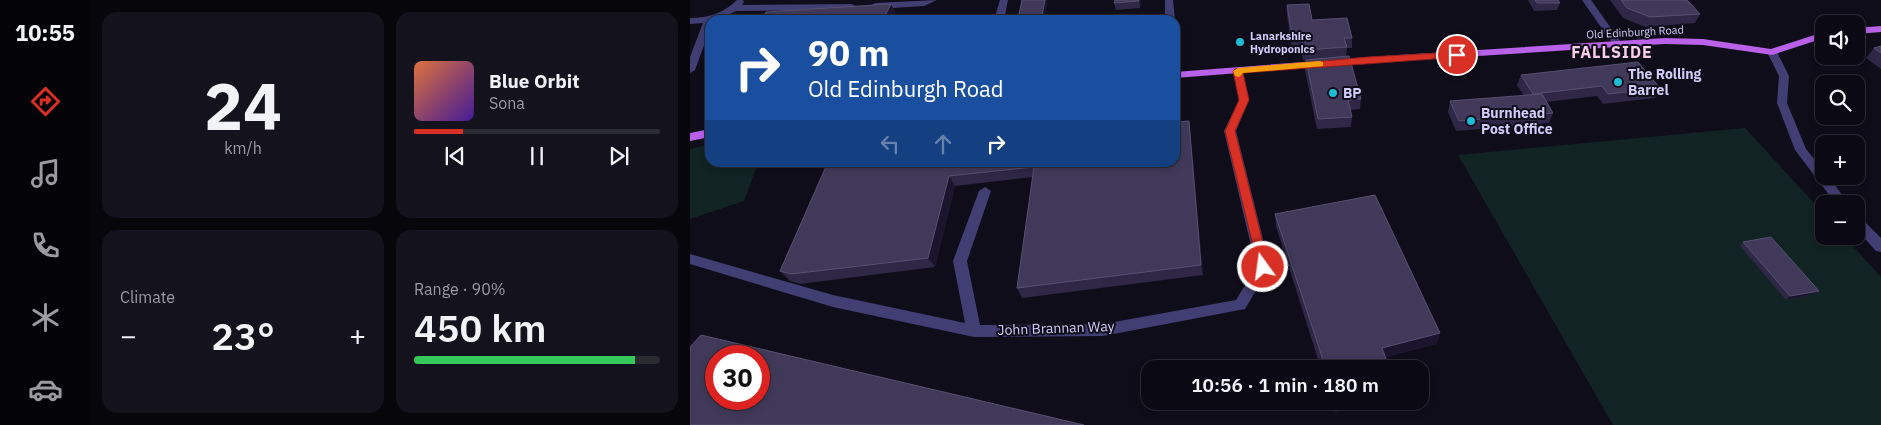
<!DOCTYPE html>
<meta charset="utf-8">
<style>
:root{--surface:#0b0a14;--page:#14131d;--text:#f1f3f6;--muted:#9a9aa0;--line:#2b2b34;--accent:#d93025}
body{margin:0;font-family:"IBM Plex Sans",sans-serif;background:var(--page);color:var(--text);height:100vh;display:flex;flex-direction:column;font-size:19px;white-space:nowrap}
*{box-sizing:border-box;margin:0}
p{font-size:16px;color:var(--muted)}
.icon{flex:none;width:28px;height:28px;fill:none;stroke:currentColor;stroke-width:2;stroke-linecap:round;stroke-linejoin:round}
.map{position:relative;flex:1;overflow:hidden}
.panel{display:flex;flex-direction:column;gap:12px;padding:12px;background:#06060b;width:600px}
.panel>*{flex:none}
.top-card{position:absolute;left:15px;top:15px;width:475px;height:152px;border-radius:15px;box-shadow:0 2px 8px #0003,0 0 0 1px var(--line);background:#1a4fa0;color:#fff;overflow:hidden}
.controls{position:absolute;left:1125px;top:15px;display:grid;gap:10px}
.controls a{display:grid;place-items:center;width:50px;height:50px;border-radius:10px;background:var(--surface);box-shadow:0 2px 8px #0003,0 0 0 1px var(--line);font-size:25px}
.speed{position:absolute;left:15px;top:345px;display:flex;gap:10px;font-size:25px;font-weight:700;text-align:center}
.speed>*{display:grid;place-content:center;width:65px;height:65px;border-radius:50%;background:var(--surface);box-shadow:0 2px 8px #0003,0 0 0 1px var(--line);line-height:1}
.speed .limit{border:8px solid #d22;background:#fff;color:#111}
.pin{position:absolute;display:grid;place-items:center;width:42px;height:42px;color:#fff;margin:-21px;border:2px solid #fff;border-radius:50%;box-shadow:0 1px 5px #0007}
.me{position:absolute;width:55px;margin:-28px;rotate:346deg;stroke-linejoin:round;filter:drop-shadow(0 0 4px #0008)}
.turn{display:flex;align-items:center;gap:18px;height:105px;padding:0 20px;font-size:22px}
.turn .icon{width:65px;height:65px;stroke-width:2.5}
.turn b{display:block;font-size:35px;line-height:42px}
.lanes{display:flex;align-items:center;height:48px;padding:0 20px;background:#0003;justify-content:center;gap:25px;direction:ltr}
.lanes .off{opacity:.35}
.big{font-size:38px;font-weight:600;line-height:1.1}
.panel .card{flex:1;display:flex;flex-direction:column;justify-content:center;gap:8px;min-width:0;padding:0 18px;border-radius:15px;background:var(--page)}
.panel .dial{align-items:center;gap:0}
.dial b{font-size:65px;line-height:1}
.song{display:flex;align-items:center;gap:15px}
.cover{width:60px;height:60px;border-radius:8px;background:linear-gradient(135deg,hsl(20 70% 55%),hsl(260 70% 35%))}
.played{height:5px;border-radius:2px;background:linear-gradient(90deg,var(--accent) 20%,var(--line) 20%)}
.keys{display:flex;justify-content:space-around;direction:ltr}
.heat{display:flex;justify-content:space-between;align-items:center;font-size:28px;direction:ltr}
.charge{height:8px;border-radius:4px;background:linear-gradient(90deg,#34c759 90%,var(--line) 0)}
.panel .tiles{flex:1;display:grid;gap:12px;grid-template-columns:repeat(2,1fr)}
.trip{position:absolute;left:451px;top:360px;width:288px;height:50px;border-radius:15px;background:var(--surface);box-shadow:0 2px 8px #0003,0 0 0 1px var(--line);font-weight:600;line-height:50px;text-align:center}
main{display:flex;flex:1;min-height:0}
.menu{display:flex;flex-direction:column;width:90px;justify-content:space-around;align-items:center;background:#040408;color:var(--muted)}
.menu .icon{width:35px;height:35px}
.menu .current{color:var(--accent)}
.menu b{font-size:22px;color:var(--text)}
.map>svg:first-child{display:block}
.green{fill:#112322}
.lines{fill:none;stroke-linecap:round;stroke-linejoin:round}
.minor{fill:#413e73;fill-rule:evenodd}
.major{fill:#ba61ea;fill-rule:evenodd}
.wall{fill:#2e2745}
.shaded-wall{fill:#1a152c}
.building{fill:#403959;stroke:#575072;fill-rule:evenodd}
.route{fill:#d93025;stroke:#8d1f18}
.slow{fill:#f59e0b}
.poi-dot{fill:#1cbdd4;stroke:#0f0d1a;stroke-width:2}
.labels{text-anchor:middle;stroke-width:4;stroke-linejoin:round;paint-order:stroke}
.far-street-label{font-size:11px;fill:#d2ccf8;stroke:#0f0d1a}
.far-poi-label{font-size:11px;font-weight:bold;fill:#d2ccf8;stroke:#0f0d1a;text-anchor:start}
.poi-label{font-size:14px;font-weight:bold;fill:#d2ccf8;stroke:#0f0d1a;text-anchor:start}
.street-label{font-size:14px;fill:#d2ccf8;stroke:#0f0d1a}
.far-district-label{font-size:16px;font-weight:bold;letter-spacing:1px;fill:#f8cee8;stroke:#0f0d1a}
</style>
<main>
<nav class="menu">
<b>10:55</b>
<svg class="icon current" aria-label="directions" viewBox="0 0 24 24"><path d="M12 3l9 9-9 9-9-9zM9 14v-3h6M13 9l2 2-2 2"/></svg>
<svg class="icon" aria-label="music" viewBox="0 0 24 24"><path d="M9 18V5l10-2v13"/><circle cx="6" cy="18" r="3"/><circle cx="16" cy="16" r="3"/></svg>
<svg class="icon" aria-label="phone" viewBox="0 0 24 24"><path d="M5 4h4l2 5-3 2q2 4 5 5l2-3 5 2v4C11 20 4 13 5 4z"/></svg>
<svg class="icon" aria-label="climate" viewBox="0 0 24 24"><path d="M12 3v18M4 7l16 10M4 17L20 7"/></svg>
<svg class="icon" aria-label="car" viewBox="0 0 24 24"><path d="M5 17H2v-5l4-1 3-4h7l3 4 3 1v5h-3M9 17h6M6 11h13"/><circle cx="7" cy="17" r="2"/><circle cx="17" cy="17" r="2"/></svg>
</nav>
<section class="panel">
<div class="tiles">
<div class="card dial"><b>24</b><p>km/h</p></div>
<div class="card">
<div class="song"><i class="cover"></i><div><b>Blue Orbit</b><p>Sona</p></div></div>
<div class="played"></div>
<div class="keys"><svg class="icon" aria-label="previous" viewBox="0 0 24 24"><path d="M18 5L8 12l10 7zM5 5v14"/></svg><svg class="icon" aria-label="pause" viewBox="0 0 24 24"><path d="M8 5v14M16 5v14"/></svg><svg class="icon" aria-label="next" viewBox="0 0 24 24"><path d="M6 5l10 7-10 7zM19 5v14"/></svg></div>
</div>
<div class="card"><p>Climate</p>
<div class="heat"><a>−</a><b class="big">23°</b><a>+</a></div>
</div>
<div class="card"><p>Range · 90%</p><b class="big">450 km</b><div class="charge"></div></div>
</div>
</section>
<div class="map">
<svg width="1191" height="425" viewBox="0 0 1191 425">
<rect width="100%" height="100%" fill="#0f0d1a"/>
<g class="green">
<polygon points="1055,128 1134,214 1134,236 1154,236 1191,277 1191,425 923,425 768,155"/>
<polygon points="20,144 20,162 68,163 54,201 0,219 0,149"/>
</g>
<g class="lines">
<g class="minor">
<path d="M47,0H53L54,2L52,5L162,4L167,7L162,10L46,11L31,19L20,20V29L5,70L0,73V57L13,23L0,24V18C18,18 34,13 47,0Z"/>
<polygon points="247,0 234,6 185,9 180,6 185,3"/>
<polygon points="310,0 318,0 314,20 304,20"/>
<polygon points="475,0 483,0 485,20 475,20"/>
<polygon points="892,0 901,0 933,45 931,47 925,47"/>
<polygon points="1082,49 1087,52 1099,76 1097,103 1116,149 1134,171 1134,176 1138,176 1159,204 1146,204 1105,150 1087,103 1089,76 1077,52"/>
<polygon points="548,68 553,71 559,100 546,131 580,267 555,309 413,336 284,337 143,307 0,264 0,254 143,295 275,323 263,261 289,191 295,187 301,191 277,261 290,325 413,324 546,300 566,267 534,131 549,100 543,71"/>
<polygon points="1166,215 1170,217 1191,238 1191,252 1186,251 1166,229"/>
</g>
<g class="major">
<polygon points="1191,26 1191,32 1166,34 1166,28"/>
<polygon points="1134,32 1134,38 1082,55 1013,45 975,44 678,63 485,78 485,72 678,57 975,38 1013,39 1081,49"/>
<polygon points="20,129 20,137 0,141 0,133"/>
</g>
</g>
<g class="wall">
<polygon points="451,0 450,8 426,10 424,3"/>
<polygon points="838,0 868,0 870,3 867,10 844,11"/>
<polygon points="920,0 997,0 1010,14 1005,23 955,27 933,18"/>
<polygon points="597,5 622,20 662,38 662,48 657,48 656,57 671,99 670,109 660,110 662,117 661,127 627,129 615,70 616,60 613,60 611,51 602,51 597,15"/>
<polygon points="1191,46 1191,69 1176,58 1184,48"/>
<polygon points="831,75 970,88 965,98 913,104 907,96 856,102 863,113 859,123 766,131 758,112 760,101 834,96 827,85"/>
<polygon points="499,121 513,275 332,298 327,288 343,177 265,186 245,267 110,284 100,281 90,271 138,162"/>
<polygon points="585,214 750,333 746,344 695,357 700,369 631,369 586,226"/>
<polygon points="1053,242 1129,291 1125,294 1096,300 1050,246"/>
<polygon points="642,401 689,401 645,412"/>
</g>
<g class="shaded-wall">
<polygon points="355,0 358,0 355,20 351,20"/>
<polygon points="449,0 451,0 450,8 449,1"/>
<polygon points="201,4 207,16 205,20 193,20"/>
<polygon points="499,121 500,131 513,275 511,265"/>
<polygon points="259,176 265,186 245,267 238,258"/>
<polygon points="1129,291 1125,294 1096,300 1100,296"/>
<polygon points="750,333 746,344 689,358 692,348"/>
<polygon points="650,401 689,401 645,412 647,402"/>
</g>
<g class="building">
<polygon points="332,0 355,0 351,20 321,20 328,19"/>
<polygon points="425,0 449,0 449,1 424,3"/>
<polygon points="845,0 868,0 870,3 847,3"/>
<polygon points="931,0 997,0 1010,14 960,17 937,8"/>
<polygon points="201,4 193,20 71,20 76,12"/>
<polygon points="619,4 622,20 657,18 662,38 654,38 657,47 614,50 612,41 603,41 597,5"/>
<polygon points="1191,46 1191,53 1184,48"/>
<polygon points="659,56 671,99 658,100 662,117 628,119 616,60"/>
<polygon points="948,62 970,88 918,94 912,86 843,94 831,75"/>
<polygon points="852,94 863,113 769,121 760,101"/>
<polygon points="499,121 511,265 327,288 344,167 259,176 238,258 101,274 90,271 138,162 485,162 485,122"/>
<polygon points="685,195 750,333 692,348 700,369 636,369 585,214"/>
<polygon points="1081,237 1129,291 1100,296 1053,242"/>
<path d="M11,335L394,425H0V347ZM26,356H69V399H26Z"/>
</g>
<polygon class="route" points="767,52 771,55 770,57 553,73 559,100 545,131 579,267 578,270 569,270 535,131 549,100 543,71 545,69 678,57"/>
<polygon class="slow" points="629,61 633,62 633,66 553,73 549,77 545,76 543,71 548,68"/>
<g class="poi-dot">
<circle cx="550" cy="42" r="5"/>
<circle cx="928" cy="82" r="5"/>
<circle cx="643" cy="93" r="5"/>
<circle cx="781" cy="121" r="5"/>
</g>
<g class="labels">
<g class="far-street-label">
<text transform="translate(945 32) rotate(-3)" y="4">Old Edinburgh Road</text>
</g>
<g class="far-poi-label">
<text x="560" y="40">Lanarkshire<tspan x="560" dy="13">Hydroponics</tspan></text>
</g>
<g class="poi-label">
<text x="938" y="79">The Rolling<tspan x="938" dy="16">Barrel</tspan></text>
<text x="653" y="98">BP</text>
<text x="791" y="118">Burnhead<tspan x="791" dy="16">Post Office</tspan></text>
</g>
<g class="street-label">
<text transform="translate(366 328) rotate(-2)" y="5">John Brannan Way</text>
</g>
<g class="far-district-label">
<text x="922" y="58">FALLSIDE</text>
</g>
</g>
</svg>
<div class="controls">
<a><svg class="icon" aria-label="sound" viewBox="0 0 24 24"><path d="M4 9h4l5-4v14l-5-4H4zM17 9q2 3 0 6"/></svg></a>
<a><svg class="icon" aria-label="search" viewBox="0 0 24 24"><circle cx="10" cy="10" r="6"/><path d="M15 15l6 6"/></svg></a>
<a>+</a>
<a>−</a>
</div>
<div class="speed"><div class="limit">30</div></div>
<div class="pin" style="left:767px;top:55px;background:#d93025"><svg class="icon" aria-label="arrive" viewBox="0 0 24 24"><path d="M6 21V4h12l-3 4 3 4H6"/></svg></div>
<svg class="me" style="left:573px;top:267px" viewBox="-20 -20 40 40"><circle r="17" fill="#d93025" stroke="#fff" stroke-width="3"/><path d="M0-11L8 9 0 5-8 9z" fill="#fff"/></svg>
<div class="trip">10:56 · 1 min · 180 m</div>
<div class="top-card">
<div class="turn"><svg class="icon" aria-label="right" viewBox="0 0 24 24"><path d="M7 20v-9h11M14 6l5 5-5 5"/></svg><div><b>90 m</b>Old Edinburgh Road</div></div>
<div class="lanes"><svg class="icon off" aria-label="left" viewBox="0 0 24 24"><path d="M17 20v-9H6M10 6l-5 5 5 5"/></svg><svg class="icon off" aria-label="ahead" viewBox="0 0 24 24"><path d="M12 20V5M6 11l6-6 6 6"/></svg><svg class="icon" aria-label="right" viewBox="0 0 24 24"><path d="M7 20v-9h11M14 6l5 5-5 5"/></svg></div>
</div>
</div>
</main>
